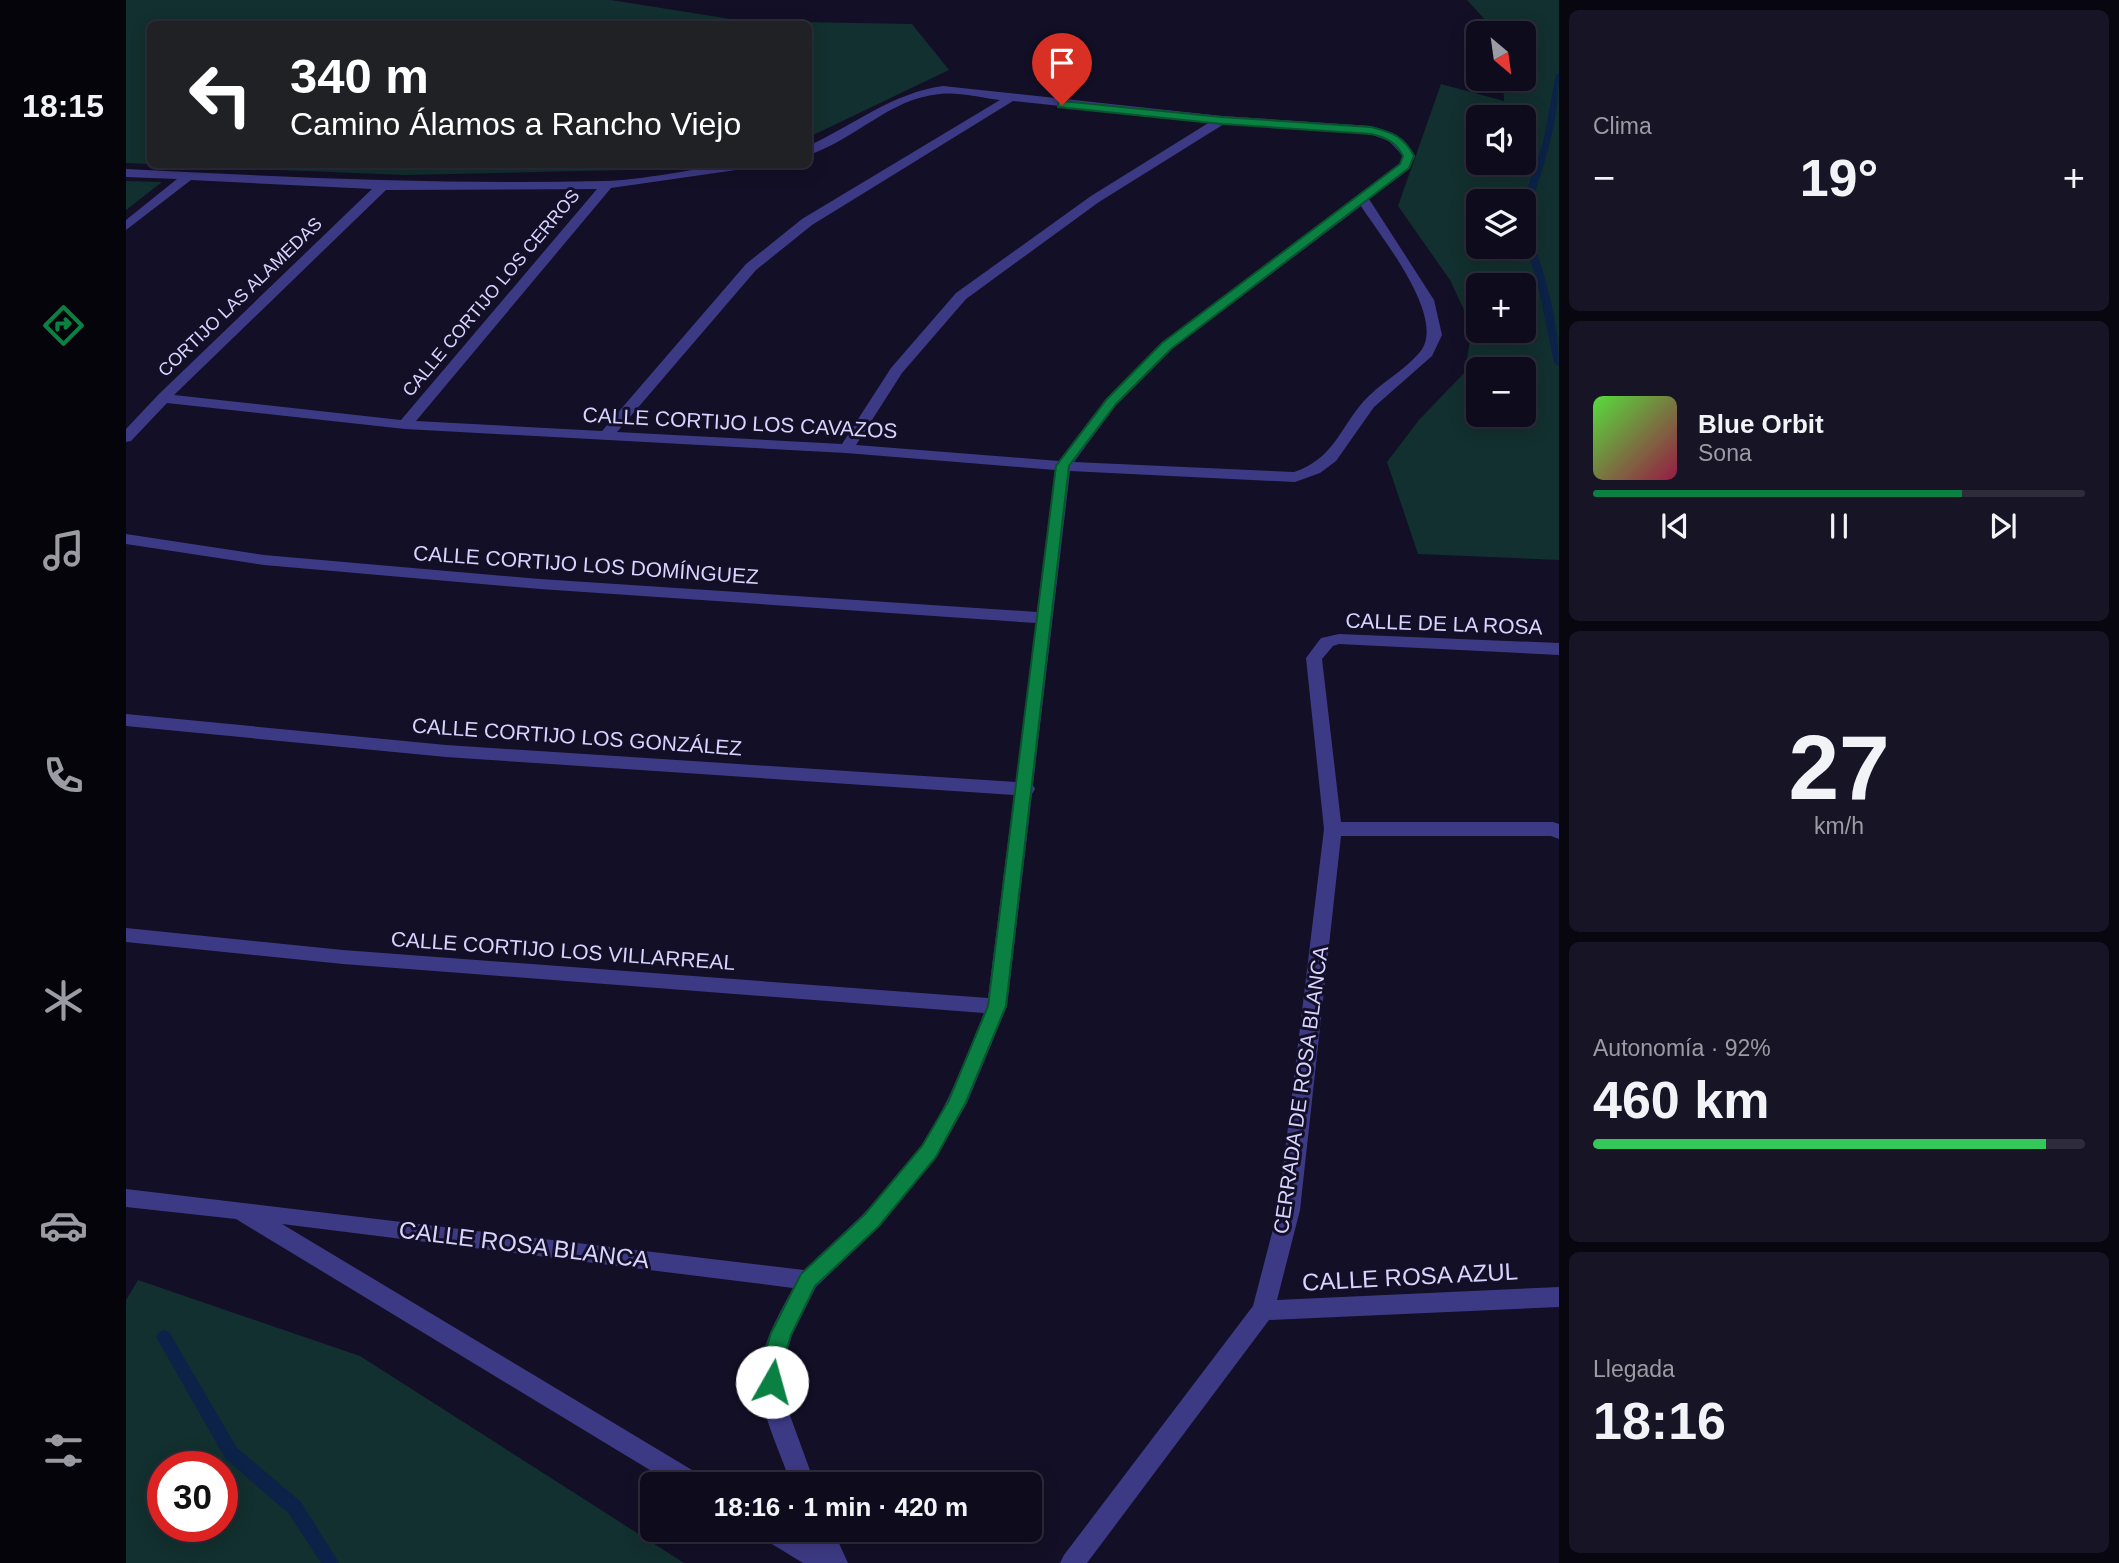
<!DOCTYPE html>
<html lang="es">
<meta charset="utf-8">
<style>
:root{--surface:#0e0b1c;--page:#171425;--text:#f1f3f6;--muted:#9b9ba3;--line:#2e2b3b;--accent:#0b8043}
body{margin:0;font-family:Helvetica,sans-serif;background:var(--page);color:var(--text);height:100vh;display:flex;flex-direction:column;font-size:26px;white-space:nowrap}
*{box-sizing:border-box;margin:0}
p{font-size:23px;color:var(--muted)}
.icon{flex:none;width:38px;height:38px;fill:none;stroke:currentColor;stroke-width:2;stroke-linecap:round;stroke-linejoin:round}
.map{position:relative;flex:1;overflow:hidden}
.sheet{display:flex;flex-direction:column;gap:10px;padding:10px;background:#08060f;width:560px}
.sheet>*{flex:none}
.banner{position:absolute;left:21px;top:21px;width:665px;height:147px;border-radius:10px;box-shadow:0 4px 18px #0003,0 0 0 2px var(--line);background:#202124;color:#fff;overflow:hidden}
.needle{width:46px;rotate:151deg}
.buttons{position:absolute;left:1340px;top:21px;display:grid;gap:14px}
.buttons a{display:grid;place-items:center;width:70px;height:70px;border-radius:10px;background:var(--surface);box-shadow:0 4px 18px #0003,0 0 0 2px var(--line);font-size:35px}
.speed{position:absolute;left:21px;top:1451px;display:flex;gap:14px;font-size:35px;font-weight:700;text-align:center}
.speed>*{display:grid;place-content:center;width:91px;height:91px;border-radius:50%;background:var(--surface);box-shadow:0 4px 18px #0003,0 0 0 2px var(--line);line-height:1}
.speed .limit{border:10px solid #d22;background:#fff;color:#111}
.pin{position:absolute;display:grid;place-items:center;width:60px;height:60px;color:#fff;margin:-72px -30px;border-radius:50% 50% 50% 0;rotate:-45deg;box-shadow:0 0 7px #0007}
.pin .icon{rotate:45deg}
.me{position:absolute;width:77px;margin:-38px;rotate:7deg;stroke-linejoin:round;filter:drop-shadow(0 0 5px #0008)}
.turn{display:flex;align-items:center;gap:24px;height:147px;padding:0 28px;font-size:32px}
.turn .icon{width:91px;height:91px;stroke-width:2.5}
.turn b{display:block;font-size:49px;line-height:60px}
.big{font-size:52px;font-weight:600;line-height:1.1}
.sheet .widget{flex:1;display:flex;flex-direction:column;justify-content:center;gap:10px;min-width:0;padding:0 24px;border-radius:10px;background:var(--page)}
.sheet .dial{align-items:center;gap:0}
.dial b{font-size:91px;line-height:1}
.song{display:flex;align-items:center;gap:21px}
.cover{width:84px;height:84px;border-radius:10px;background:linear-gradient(135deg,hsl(110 70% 55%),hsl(340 70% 35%))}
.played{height:7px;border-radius:4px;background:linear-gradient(90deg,var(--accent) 75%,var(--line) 75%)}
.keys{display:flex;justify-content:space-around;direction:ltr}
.heat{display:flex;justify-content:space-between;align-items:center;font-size:38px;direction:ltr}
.charge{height:10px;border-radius:5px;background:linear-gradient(90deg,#34c759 92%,var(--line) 0)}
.trip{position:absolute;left:514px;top:1472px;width:402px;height:70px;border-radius:10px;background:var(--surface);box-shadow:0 4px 18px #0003,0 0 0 2px var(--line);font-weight:600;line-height:70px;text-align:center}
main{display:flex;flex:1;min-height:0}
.dock{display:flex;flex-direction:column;width:126px;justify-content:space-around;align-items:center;background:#06040b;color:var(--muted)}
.dock .icon{width:49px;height:49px}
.dock .selected{color:var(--accent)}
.dock b{font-size:32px;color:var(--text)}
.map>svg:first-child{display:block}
.green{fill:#12302f;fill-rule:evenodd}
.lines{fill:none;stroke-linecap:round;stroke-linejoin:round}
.stream{fill:#0c2248;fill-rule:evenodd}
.minor{fill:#3d3a85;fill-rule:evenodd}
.route{fill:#0b8043;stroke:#07532c;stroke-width:2}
.labels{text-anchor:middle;stroke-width:6;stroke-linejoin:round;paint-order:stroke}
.far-street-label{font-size:18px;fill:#d9d4ff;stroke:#130f26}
.street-label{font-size:21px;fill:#d9d4ff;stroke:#130f26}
.near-street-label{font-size:24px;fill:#d9d4ff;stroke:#130f26}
</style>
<main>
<nav class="dock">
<b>18:15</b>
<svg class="icon selected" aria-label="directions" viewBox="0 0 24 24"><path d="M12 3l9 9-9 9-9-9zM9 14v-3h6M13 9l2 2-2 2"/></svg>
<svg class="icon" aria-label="music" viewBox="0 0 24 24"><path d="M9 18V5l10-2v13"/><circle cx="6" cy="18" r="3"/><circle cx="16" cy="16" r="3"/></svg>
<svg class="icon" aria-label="phone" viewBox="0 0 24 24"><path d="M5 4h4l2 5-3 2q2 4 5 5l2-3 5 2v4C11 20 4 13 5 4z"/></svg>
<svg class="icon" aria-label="climate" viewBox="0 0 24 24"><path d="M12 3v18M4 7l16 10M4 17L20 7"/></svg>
<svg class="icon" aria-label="car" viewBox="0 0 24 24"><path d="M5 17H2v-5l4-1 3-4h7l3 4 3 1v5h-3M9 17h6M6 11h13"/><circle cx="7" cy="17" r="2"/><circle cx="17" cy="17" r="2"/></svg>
<svg class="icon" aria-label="filters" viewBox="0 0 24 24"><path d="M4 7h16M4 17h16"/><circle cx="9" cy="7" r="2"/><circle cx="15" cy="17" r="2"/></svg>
</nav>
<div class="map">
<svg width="1433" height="1563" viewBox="0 0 1433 1563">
<rect width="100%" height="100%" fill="#130f26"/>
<g class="green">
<polygon points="0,0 485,0 617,21 786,24 823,70 683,137 682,24 24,24 24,164 0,163"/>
<path d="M1341,0H1433V560L1292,554L1261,462L1293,420L1339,372L1346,327L1324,280L1272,206L1315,84L1378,101L1377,79H1398V33H1371ZM1353,117H1398V163H1353ZM1398,201V247H1353V201ZM1398,285V331H1353V285ZM1398,369V415H1353V369Z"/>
<polygon points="30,165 537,164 537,165 501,170 279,175"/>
<polygon points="0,181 36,182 0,210"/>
<path d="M12,1280L234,1356L558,1563H0V1300ZM37,1466H96V1526H37Z"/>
</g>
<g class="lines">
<g class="stream">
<path d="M1430,74H1433C1433,123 1418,166 1402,212L1398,215L1397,201L1417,143Z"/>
<path d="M1398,222L1402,225C1417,271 1433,317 1433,366L1428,363L1412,285L1398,240Z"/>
<polygon points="38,1330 43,1332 111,1448 175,1502 213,1563 195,1563 163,1514 99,1458 33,1342 30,1337 33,1332"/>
</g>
<g class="minor">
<path d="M817,86L1096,116L1245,126C1265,132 1278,138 1289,156L1283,169L1243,199L1308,300L1316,335L1306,356L1248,407L1210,461L1194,473L1169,482L944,471L907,785L909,789L906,794L881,1006L841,1103L810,1158L753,1227L690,1287L666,1335L657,1365L658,1399L689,1484H665C653,1447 628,1403 635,1363C640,1336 654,1312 667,1288L156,1224L576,1476L580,1484H547L110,1219L0,1207V1189L678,1270C719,1231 765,1192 796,1145C823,1104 840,1057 858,1013L217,964L0,942V928L217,950L862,998L888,795L320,757L0,726V714L320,745L890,782L910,623L414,589L138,565L0,544V534L138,555L414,579L911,612L929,470L720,453L279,429L41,403L5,441L0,442V429L32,395L246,189L65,180L0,230V220L51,179L0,177V169C159,177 318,185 477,181C528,180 578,164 630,164L624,168L485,188L290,421L476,431L620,264L676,219L874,100C855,98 833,92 814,94C764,98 729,140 682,155V146C728,125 766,93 817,86ZM887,101L1084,122L965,196L830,293L765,368L716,444L491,432L630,270L686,225ZM1098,124L1244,134L1263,141L1277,156L1274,164L1036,343L980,399L933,461L730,445L776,373L840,299L973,202ZM471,189L275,420L48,395L260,190ZM1235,206C1254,236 1322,318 1294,352C1278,371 1254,383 1237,402C1213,430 1207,459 1168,472L948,462L990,405L1046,349Z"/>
<polygon points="1213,634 1433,643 1433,655 1213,644 1207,646 1196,659 1215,822 1427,822 1433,824 1433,839 1425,836 1215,836 1174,1210 1151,1300 1433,1287 1433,1307 1143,1320 961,1563 934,1563 938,1555 1127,1306 1152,1210 1198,829 1180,658 1195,638"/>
<polygon points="632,1530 665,1530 689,1544 683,1530 707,1530 722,1563 677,1563 636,1538"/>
</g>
</g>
<path class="route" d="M936,101L1096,117L1245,127C1265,132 1278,136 1288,156L1283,168L1045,349L990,404L943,466L880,1006L840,1102L810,1157L753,1226L689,1286L665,1335L656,1365L657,1382L654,1389L646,1391L639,1389L635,1365L645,1333L675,1274L739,1214L796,1146L823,1100L862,1006L930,466L981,399L1036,343L1274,164L1277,156C1270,142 1259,137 1245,134L1096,124L932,107V102Z"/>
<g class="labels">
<g class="far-street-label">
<text transform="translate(365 293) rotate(-50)" y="6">CALLE CORTIJO LOS CERROS</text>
<text transform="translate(114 297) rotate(-44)" y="6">CORTIJO LAS ALAMEDAS</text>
</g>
<g class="street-label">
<text transform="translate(614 423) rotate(3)" y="7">CALLE CORTIJO LOS CAVAZOS</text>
<text transform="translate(460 565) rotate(4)" y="7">CALLE CORTIJO LOS DOMÍNGUEZ</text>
<text transform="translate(1318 624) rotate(2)" y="7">CALLE DE LA ROSA</text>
<text transform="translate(451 737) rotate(4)" y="7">CALLE CORTIJO LOS GONZÁLEZ</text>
<text transform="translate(437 951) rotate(4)" y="7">CALLE CORTIJO LOS VILLARREAL</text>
<text transform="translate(1175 1090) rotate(-82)" y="7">CERRADA DE ROSA BLANCA</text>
</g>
<g class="near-street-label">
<text transform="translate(398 1245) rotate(7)" y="8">CALLE ROSA BLANCA</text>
<text transform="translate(1284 1277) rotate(-3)" y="8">CALLE ROSA AZUL</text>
</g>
</g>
</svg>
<div class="buttons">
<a><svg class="needle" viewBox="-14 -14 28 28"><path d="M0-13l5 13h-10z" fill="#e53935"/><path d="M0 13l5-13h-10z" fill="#9b9ba3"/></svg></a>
<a><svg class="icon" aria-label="sound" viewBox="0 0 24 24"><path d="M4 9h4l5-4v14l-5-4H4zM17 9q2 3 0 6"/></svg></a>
<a><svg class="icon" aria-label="layers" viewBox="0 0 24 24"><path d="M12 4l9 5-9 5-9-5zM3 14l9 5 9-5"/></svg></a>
<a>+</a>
<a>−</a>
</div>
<div class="speed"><div class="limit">30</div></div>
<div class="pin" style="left:936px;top:105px;background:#d93025"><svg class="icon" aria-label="arrive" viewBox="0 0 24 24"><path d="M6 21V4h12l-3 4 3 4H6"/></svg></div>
<svg class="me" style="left:646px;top:1382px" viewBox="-20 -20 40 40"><circle r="19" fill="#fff"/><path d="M0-13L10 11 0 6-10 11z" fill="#0b8043"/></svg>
<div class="trip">18:16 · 1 min · 420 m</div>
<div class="banner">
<div class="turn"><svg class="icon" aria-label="left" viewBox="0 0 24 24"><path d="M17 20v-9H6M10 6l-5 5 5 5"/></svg><div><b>340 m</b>Camino Álamos a Rancho Viejo</div></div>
</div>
</div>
<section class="sheet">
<div class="widget"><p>Clima</p>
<div class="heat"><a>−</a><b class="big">19°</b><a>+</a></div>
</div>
<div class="widget">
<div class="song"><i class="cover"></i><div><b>Blue Orbit</b><p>Sona</p></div></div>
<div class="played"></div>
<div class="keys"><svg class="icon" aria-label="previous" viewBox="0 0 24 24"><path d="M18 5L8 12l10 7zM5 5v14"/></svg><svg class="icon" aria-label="pause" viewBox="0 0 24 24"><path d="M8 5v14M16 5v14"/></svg><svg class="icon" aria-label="next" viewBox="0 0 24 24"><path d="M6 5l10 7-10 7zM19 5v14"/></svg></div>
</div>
<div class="widget dial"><b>27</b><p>km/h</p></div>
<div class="widget"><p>Autonomía · 92%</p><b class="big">460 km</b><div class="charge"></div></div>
<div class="widget"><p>Llegada</p><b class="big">18:16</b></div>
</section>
</main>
